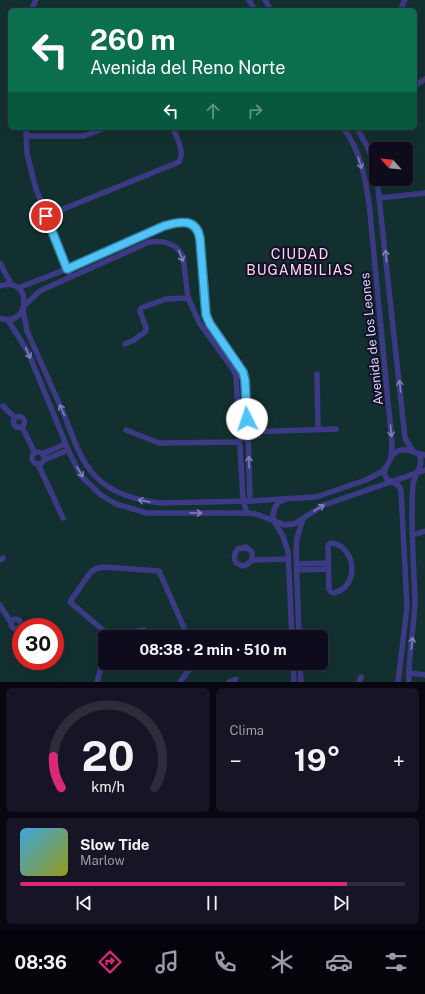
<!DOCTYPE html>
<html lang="es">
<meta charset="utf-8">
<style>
:root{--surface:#0e0b1c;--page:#171425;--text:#f1f3f6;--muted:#9b9ba3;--line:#2e2b3b;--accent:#db2777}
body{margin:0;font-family:"Public Sans",sans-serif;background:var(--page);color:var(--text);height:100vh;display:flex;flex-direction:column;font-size:15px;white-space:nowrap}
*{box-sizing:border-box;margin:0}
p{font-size:13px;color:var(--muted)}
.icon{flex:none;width:22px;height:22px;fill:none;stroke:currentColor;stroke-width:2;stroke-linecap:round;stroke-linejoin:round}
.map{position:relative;height:682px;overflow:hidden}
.side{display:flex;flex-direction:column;gap:6px;padding:6px;background:#08060f;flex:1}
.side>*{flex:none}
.banner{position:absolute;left:8px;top:8px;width:409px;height:122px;border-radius:6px;box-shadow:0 4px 16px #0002,0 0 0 1px var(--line);background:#0b6e4f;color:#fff;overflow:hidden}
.needle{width:26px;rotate:297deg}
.buttons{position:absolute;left:369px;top:142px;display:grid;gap:8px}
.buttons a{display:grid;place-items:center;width:44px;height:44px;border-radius:6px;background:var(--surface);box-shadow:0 4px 16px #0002,0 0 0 1px var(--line);font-size:20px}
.speed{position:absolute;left:12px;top:618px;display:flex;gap:8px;font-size:20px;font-weight:700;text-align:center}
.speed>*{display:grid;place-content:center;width:52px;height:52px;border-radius:50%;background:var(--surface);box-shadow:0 4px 16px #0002,0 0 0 1px var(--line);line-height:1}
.speed .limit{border:6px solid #d22;background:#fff;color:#111}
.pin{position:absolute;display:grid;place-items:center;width:34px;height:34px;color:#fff;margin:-17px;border:2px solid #fff;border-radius:50%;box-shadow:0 1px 4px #0007}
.me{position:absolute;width:44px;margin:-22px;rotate:356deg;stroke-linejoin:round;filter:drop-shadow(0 0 3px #0008)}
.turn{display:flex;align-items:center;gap:14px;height:84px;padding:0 16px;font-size:18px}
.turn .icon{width:52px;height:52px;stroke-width:2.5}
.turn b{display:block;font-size:28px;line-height:34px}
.lanes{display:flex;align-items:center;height:38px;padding:0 16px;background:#0003;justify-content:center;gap:20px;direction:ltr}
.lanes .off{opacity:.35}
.big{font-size:30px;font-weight:700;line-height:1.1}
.side .tile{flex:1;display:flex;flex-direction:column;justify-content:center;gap:6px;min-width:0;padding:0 14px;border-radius:6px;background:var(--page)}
.side .dial{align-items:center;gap:0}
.dial svg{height:104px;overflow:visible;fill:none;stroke:var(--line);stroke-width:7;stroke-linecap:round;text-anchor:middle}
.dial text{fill:var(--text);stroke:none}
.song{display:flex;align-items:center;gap:12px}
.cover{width:48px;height:48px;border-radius:6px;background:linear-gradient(135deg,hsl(200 70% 55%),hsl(60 70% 35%))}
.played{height:4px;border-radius:2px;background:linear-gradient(90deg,var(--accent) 85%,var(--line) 85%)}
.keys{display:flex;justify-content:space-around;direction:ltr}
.heat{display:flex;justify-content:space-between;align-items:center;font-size:22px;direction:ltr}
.side .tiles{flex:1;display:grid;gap:6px;grid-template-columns:1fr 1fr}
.tile:last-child{grid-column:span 2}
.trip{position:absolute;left:98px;top:630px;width:230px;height:40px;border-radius:6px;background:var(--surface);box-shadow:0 4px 16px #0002,0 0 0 1px var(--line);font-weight:700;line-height:40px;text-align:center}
.dock{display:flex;height:64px;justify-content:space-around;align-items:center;background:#06040b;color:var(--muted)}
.dock .icon{width:28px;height:28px}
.dock .selected{color:var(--accent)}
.dock b{font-size:18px;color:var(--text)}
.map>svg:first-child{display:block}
.green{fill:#12302f;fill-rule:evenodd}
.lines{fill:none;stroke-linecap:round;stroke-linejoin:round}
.minor{stroke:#3d3a85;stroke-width:5.5}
.oneway{stroke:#837fbc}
.route-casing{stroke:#337fa1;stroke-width:10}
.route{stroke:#4fc3f7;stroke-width:7}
.labels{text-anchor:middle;stroke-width:4;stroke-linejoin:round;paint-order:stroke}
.street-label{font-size:13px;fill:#d9d4ff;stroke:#130f26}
.neighbourhood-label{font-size:14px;letter-spacing:1px;fill:#ffd6f0;stroke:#130f26}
</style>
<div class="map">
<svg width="425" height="682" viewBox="0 0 425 682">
<rect width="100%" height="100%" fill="#130f26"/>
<path class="green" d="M0,0H425V682H0ZM10,10H415V128H10ZM376,149H406V179H376ZM21,627H55V661H21ZM105,637H321V663H105Z"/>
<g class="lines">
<g class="minor">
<polyline points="249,0 255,10"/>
<polyline points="265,0 271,10"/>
<polyline points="31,10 36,0"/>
<polyline points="400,10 405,0"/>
<polyline points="415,86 425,79"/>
<polyline points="26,128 27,154 36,189 71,277"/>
<polyline points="357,128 369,150 376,174"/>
<polyline points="26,136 84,136 105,128"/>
<polyline points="377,179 405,438 412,450"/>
<polyline points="380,198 425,193"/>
<path d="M46,216L179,162C185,151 177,139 173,128"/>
<polyline points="0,263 11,284"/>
<path d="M0,286C32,274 32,329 0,318"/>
<path d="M18,288L67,269L164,226C180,221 197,218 200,239L206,315L210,324L240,367L244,376L248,432L250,501"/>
<path d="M25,305L40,291L53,285L149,242C163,240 177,243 183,257L188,298L200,324L232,368L236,375L243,500L247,513"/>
<path d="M23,310L27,331C39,358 51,385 63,412C71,431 77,453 90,470C106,492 134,500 160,503L250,501L316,497L366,480L381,472L386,467L391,458L392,443L369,203C365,177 360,149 343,128"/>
<polyline points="8,320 28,352 70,454 81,476 101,495 116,504 147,513 247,513 256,514 285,525 294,524 324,505 425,470"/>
<polyline points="125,344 134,340 146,331 146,328 140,311 141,308 166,299 188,298"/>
<polyline points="317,374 318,429"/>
<polyline points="3,406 15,418"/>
<circle cx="19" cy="422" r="5.5"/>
<polyline points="22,427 35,453"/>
<polyline points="126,430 159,443 239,442"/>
<polyline points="248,432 336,429"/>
<circle cx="38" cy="458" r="6"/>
<polyline points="42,454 65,444"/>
<path d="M391,457C403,443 411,453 425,455"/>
<polyline points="44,460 68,450"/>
<polyline points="38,464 63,518"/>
<polyline points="386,468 384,473 387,479 398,485 401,490 407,607 398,682"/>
<polyline points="284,500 279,502 275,507 273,515 274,521 283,536 288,552 292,637"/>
<polyline points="413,535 425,531"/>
<path d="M333,543C357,549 359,587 334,593L331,592L329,589L328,547L329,544Z"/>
<polyline points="0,560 3,558"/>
<path d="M252,560V552L246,547L238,549C234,553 233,557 236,563L243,566L248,564L252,560L288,559"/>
<polyline points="297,564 328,563"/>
<polyline points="297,570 328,569"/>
<polyline points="0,605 11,623"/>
<circle cx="16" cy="624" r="5"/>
<polyline points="110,636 70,602 90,573 95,569 103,567 159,571 188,637"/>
<polyline points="110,636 144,630"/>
<polyline points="299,637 296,549 297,538 303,519"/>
<polyline points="293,663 294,682"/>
<polyline points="300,663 301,682"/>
<polyline points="409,673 425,675"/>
<polyline points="97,682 105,653"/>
<polyline points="180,682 194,663"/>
<polyline points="229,682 236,679"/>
<polyline points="359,682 361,677"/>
<path d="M409,682C408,656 414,629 415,602C414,564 410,523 413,485C414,473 425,466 419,454"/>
</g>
</g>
<defs><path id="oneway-shaft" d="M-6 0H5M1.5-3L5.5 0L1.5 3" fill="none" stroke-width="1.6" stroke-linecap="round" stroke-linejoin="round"/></defs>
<g class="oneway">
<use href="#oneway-shaft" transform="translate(360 163) rotate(72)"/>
<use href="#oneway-shaft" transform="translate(181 256) rotate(69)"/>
<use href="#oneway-shaft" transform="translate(386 256) rotate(-96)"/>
<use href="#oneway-shaft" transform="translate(28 353) rotate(66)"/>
<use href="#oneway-shaft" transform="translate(400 386) rotate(-96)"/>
<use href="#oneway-shaft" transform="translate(62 410) rotate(-114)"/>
<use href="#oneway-shaft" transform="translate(391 431) rotate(84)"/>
<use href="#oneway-shaft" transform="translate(249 462) rotate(-92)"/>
<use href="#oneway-shaft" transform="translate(80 472) rotate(59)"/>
<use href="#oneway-shaft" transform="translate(144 501) rotate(-170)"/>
<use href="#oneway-shaft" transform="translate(319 508) rotate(-31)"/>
<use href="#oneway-shaft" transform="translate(196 513)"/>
<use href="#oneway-shaft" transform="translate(412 643) rotate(-84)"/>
</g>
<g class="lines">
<defs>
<path id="route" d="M46,216L67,269L164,226C180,221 197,218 200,239L206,315L210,324L243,372L245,380L247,419"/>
</defs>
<use href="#route" class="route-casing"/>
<use href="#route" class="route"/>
</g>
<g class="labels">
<g class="street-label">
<text transform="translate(371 339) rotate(-96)" y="5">Avenida de los Leones</text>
</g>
<g class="neighbourhood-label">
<text x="300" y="259">CIUDAD<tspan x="300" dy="16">BUGAMBILIAS</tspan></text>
</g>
</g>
</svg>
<div class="buttons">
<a><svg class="needle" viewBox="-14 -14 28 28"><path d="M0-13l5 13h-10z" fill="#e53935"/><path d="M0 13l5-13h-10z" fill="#9b9ba3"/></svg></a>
</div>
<div class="speed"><div class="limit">30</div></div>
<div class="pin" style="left:46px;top:216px;background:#d93025"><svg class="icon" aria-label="arrive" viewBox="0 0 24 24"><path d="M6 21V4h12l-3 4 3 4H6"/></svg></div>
<svg class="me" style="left:247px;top:419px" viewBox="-20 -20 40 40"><circle r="19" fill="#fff"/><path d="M0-13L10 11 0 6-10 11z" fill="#4fc3f7"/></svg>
<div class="trip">08:38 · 2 min · 510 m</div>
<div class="banner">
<div class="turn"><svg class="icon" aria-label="left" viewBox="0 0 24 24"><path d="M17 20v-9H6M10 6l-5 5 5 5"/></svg><div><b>260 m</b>Avenida del Reno Norte</div></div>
<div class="lanes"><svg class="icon" aria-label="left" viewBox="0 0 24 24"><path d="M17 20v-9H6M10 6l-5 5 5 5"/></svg><svg class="icon off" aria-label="ahead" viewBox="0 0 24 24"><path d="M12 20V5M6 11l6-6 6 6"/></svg><svg class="icon off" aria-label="right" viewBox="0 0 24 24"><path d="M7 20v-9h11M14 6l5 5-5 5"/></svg></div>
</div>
</div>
<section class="side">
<div class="tiles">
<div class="tile dial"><svg viewBox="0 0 100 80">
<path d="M14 69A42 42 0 1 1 86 69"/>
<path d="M14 69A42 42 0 0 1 8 45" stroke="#db2777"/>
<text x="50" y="56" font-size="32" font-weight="700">20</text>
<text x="50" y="72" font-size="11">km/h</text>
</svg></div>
<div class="tile"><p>Clima</p>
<div class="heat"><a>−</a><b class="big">19°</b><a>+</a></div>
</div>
<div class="tile">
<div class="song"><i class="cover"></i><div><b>Slow Tide</b><p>Marlow</p></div></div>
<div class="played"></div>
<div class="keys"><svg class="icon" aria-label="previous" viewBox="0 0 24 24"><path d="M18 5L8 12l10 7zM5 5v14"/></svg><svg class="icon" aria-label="pause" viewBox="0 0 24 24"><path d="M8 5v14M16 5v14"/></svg><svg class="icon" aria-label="next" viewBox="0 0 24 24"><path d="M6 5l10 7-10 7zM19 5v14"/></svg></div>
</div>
</div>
</section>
<nav class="dock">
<b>08:36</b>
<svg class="icon selected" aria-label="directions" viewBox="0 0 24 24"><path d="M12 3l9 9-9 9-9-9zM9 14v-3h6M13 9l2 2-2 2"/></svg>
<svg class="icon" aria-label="music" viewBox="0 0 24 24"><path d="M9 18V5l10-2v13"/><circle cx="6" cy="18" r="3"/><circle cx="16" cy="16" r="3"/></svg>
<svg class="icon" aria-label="phone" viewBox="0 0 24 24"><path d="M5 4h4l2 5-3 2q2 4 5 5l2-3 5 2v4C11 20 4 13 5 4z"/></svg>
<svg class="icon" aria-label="climate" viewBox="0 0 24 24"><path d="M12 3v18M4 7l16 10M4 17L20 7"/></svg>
<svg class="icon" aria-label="car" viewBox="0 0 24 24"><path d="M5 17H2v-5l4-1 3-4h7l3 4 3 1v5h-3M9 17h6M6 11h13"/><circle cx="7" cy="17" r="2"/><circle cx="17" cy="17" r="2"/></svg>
<svg class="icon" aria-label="filters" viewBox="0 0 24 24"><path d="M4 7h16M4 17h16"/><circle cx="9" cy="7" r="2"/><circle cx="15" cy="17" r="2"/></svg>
</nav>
